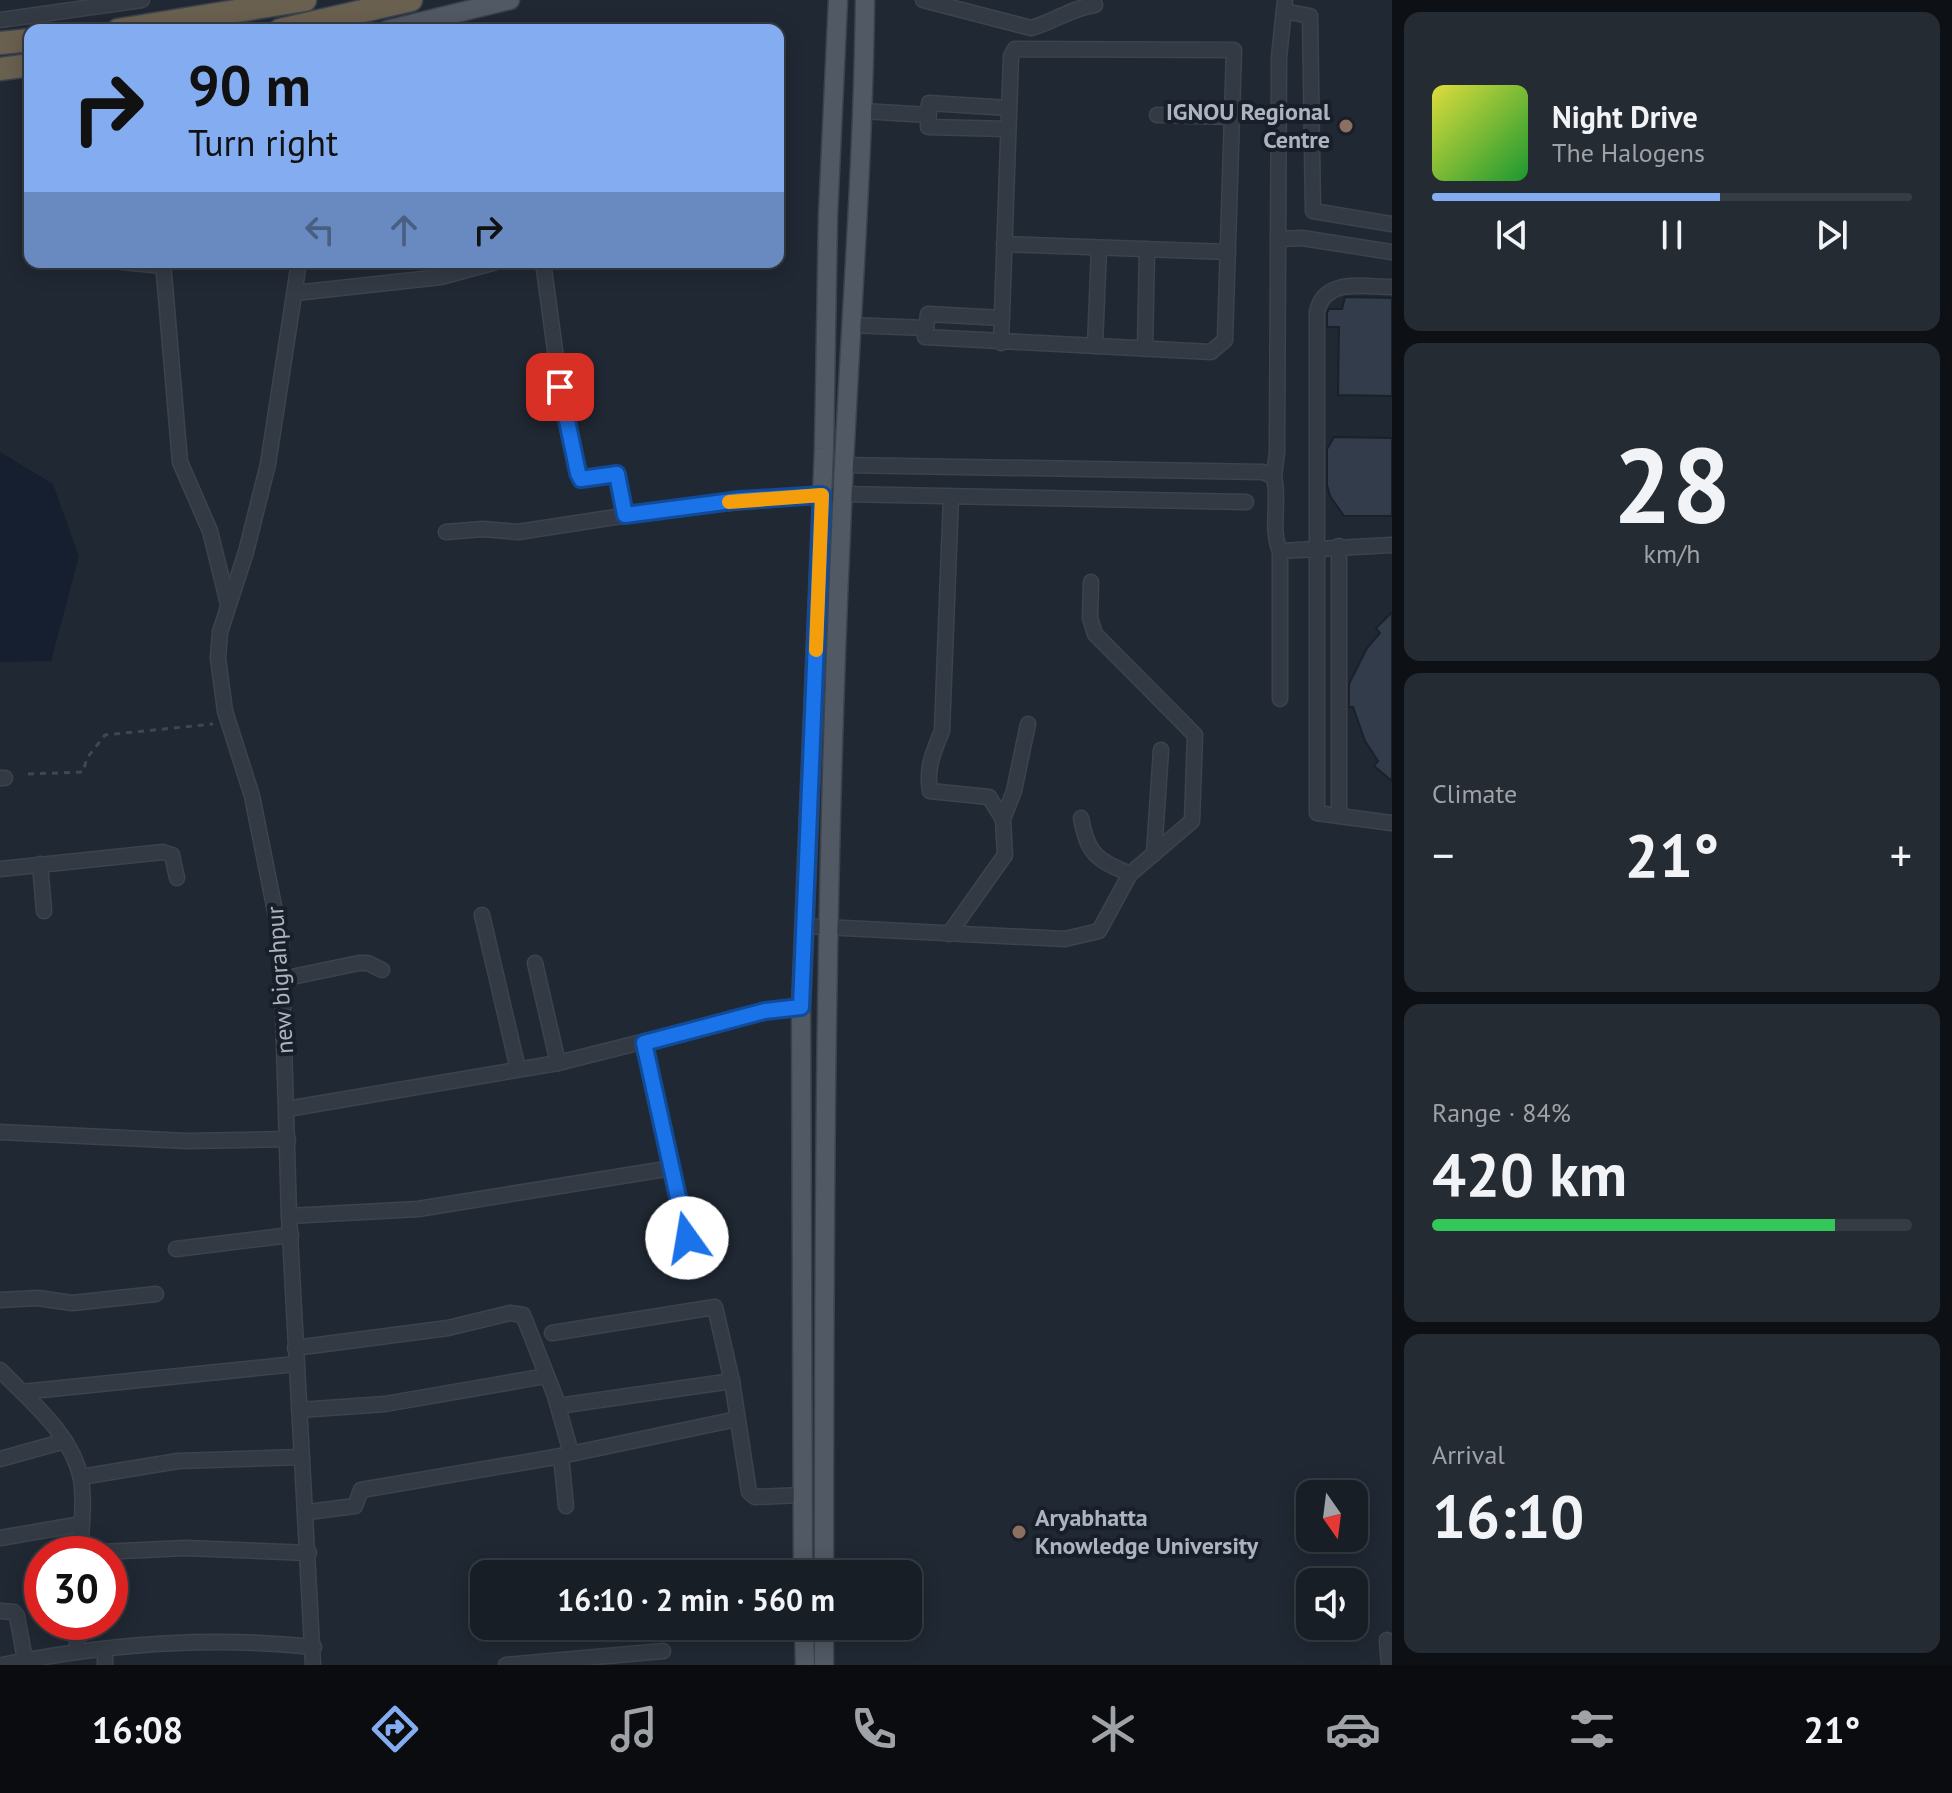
<!DOCTYPE html>
<meta charset="utf-8">
<style>
:root{--surface:#181e26;--page:#252b32;--text:#f1f3f6;--muted:#9fa2a7;--line:#363c43;--accent:#83adf0}
body{margin:0;font-family:"PT Sans",sans-serif;background:var(--page);color:var(--text);height:100vh;display:flex;flex-direction:column;font-size:30px;white-space:nowrap}
*{box-sizing:border-box;margin:0}
p{font-size:26px;color:var(--muted)}
.icon{flex:none;width:44px;height:44px;fill:none;stroke:currentColor;stroke-width:2;stroke-linecap:round;stroke-linejoin:round}
.map{position:relative;flex:1;overflow:hidden}
.panel{display:flex;flex-direction:column;gap:12px;padding:12px;background:#0d1015;width:560px}
.panel>*{flex:none}
.guide{position:absolute;left:24px;top:24px;width:760px;height:244px;border-radius:16px;box-shadow:0 4px 20px #0003,0 0 0 2px var(--line);background:#83adf0;color:#111;overflow:hidden}
.needle{width:52px;rotate:166deg}
.tools{position:absolute;left:1296px;top:1480px;display:grid;gap:16px}
.tools a{display:grid;place-items:center;width:72px;height:72px;border-radius:16px;background:var(--surface);box-shadow:0 4px 20px #0003,0 0 0 2px var(--line);font-size:40px}
.speed{position:absolute;left:24px;top:1536px;display:flex;gap:16px;font-size:40px;font-weight:700;text-align:center}
.speed>*{display:grid;place-content:center;width:104px;height:104px;border-radius:50%;background:var(--surface);box-shadow:0 4px 20px #0003,0 0 0 2px var(--line);line-height:1}
.speed .limit{border:12px solid #d22;background:#fff;color:#111}
.pin{position:absolute;display:grid;place-items:center;width:68px;height:68px;color:#fff;margin:-34px;border-radius:16px;box-shadow:0 4px 12px #0006}
.me{position:absolute;width:88px;margin:-44px;rotate:347deg;stroke-linejoin:round;filter:drop-shadow(0 0 6px #0008)}
.turn{display:flex;align-items:center;gap:28px;height:168px;padding:0 32px;font-size:36px}
.turn .icon{width:104px;height:104px;stroke-width:2.5}
.turn b{display:block;font-size:56px;line-height:68px}
.lanes{display:flex;align-items:center;height:76px;padding:0 32px;background:#0003;justify-content:center;gap:40px;direction:ltr}
.lanes .off{opacity:.35}
.big{font-size:60px;font-weight:800;line-height:1.1}
.panel .widget{flex:1;display:flex;flex-direction:column;justify-content:center;gap:12px;min-width:0;padding:0 28px;border-radius:16px;background:var(--page)}
.panel .dial{align-items:center;gap:0}
.dial b{font-size:104px;line-height:1}
.song{display:flex;align-items:center;gap:24px}
.cover{width:96px;height:96px;border-radius:12px;background:linear-gradient(135deg,hsl(60 70% 55%),hsl(130 70% 35%))}
.played{height:8px;border-radius:4px;background:linear-gradient(90deg,var(--accent) 60%,var(--line) 60%)}
.keys{display:flex;justify-content:space-around;direction:ltr}
.heat{display:flex;justify-content:space-between;align-items:center;font-size:44px;direction:ltr}
.charge{height:12px;border-radius:6px;background:linear-gradient(90deg,#34c759 84%,var(--line) 0)}
.trip{position:absolute;left:470px;top:1560px;width:452px;height:80px;border-radius:16px;background:var(--surface);box-shadow:0 4px 20px #0003,0 0 0 2px var(--line);font-weight:800;line-height:80px;text-align:center}
.dock{display:flex;height:128px;justify-content:space-around;align-items:center;background:#0a0c0f;color:var(--muted)}
.dock .icon{width:56px;height:56px}
.dock .current{color:var(--accent)}
.dock b{font-size:36px;color:var(--text)}
main{display:flex;flex:1;min-height:0}
.map>svg:first-child{display:block}
.water{fill:#151f2f}
.building{fill:#323c4a;stroke:#1a212a;stroke-width:2}
.lines{fill:none;stroke-linecap:round;stroke-linejoin:round}
.minor-casing{stroke:#3c434d;stroke-width:17}
.major-casing{stroke:#3c434d;stroke-width:21}
.highway-casing{stroke:#3d444e;stroke-width:25}
.path{stroke:#3a4b4d;stroke-width:3;stroke-dasharray:6 6;stroke-linecap:butt}
.minor{stroke:#333a44;stroke-width:14}
.major{stroke:#515964;stroke-width:18}
.highway{stroke:#6a6050;stroke-width:22}
.route-casing{stroke:#114b97;stroke-width:20}
.route{stroke:#1a73e8;stroke-width:14}
.slow{stroke:#f59e0b;stroke-width:14}
.education-dot{fill:#8d6e63;stroke:#191f28;stroke-width:3}
.labels{text-anchor:middle;stroke-width:8;stroke-linejoin:round;paint-order:stroke}
.poi-label{font-size:24px;font-weight:bold;fill:#adb4c1;stroke:#191f28;text-anchor:end}
.street-label{font-size:24px;fill:#adb4c1;stroke:#191f28}
</style>
<main>
<div class="map">
<svg width="1392" height="1665" viewBox="0 0 1392 1665">
<rect width="100%" height="100%" fill="#202833"/>
<polygon class="water" points="0,452 53,484 79,556 51,661 0,662"/>
<g class="building">
<polygon points="1345,297 1392,298 1392,396 1338,395 1339,327 1327,327 1327,313 1329,309 1342,309"/>
<polygon points="1334,437 1392,438 1392,516 1344,516 1330,496 1327,485 1327,449"/>
<polygon points="1392,612 1392,781 1374,766 1378,761 1365,741 1353,707 1349,707 1349,684 1367,648 1380,633 1376,628"/>
</g>
<g class="lines">
<defs>
<g id="minor">
<path d="M923,0L1031,28C1054,22 1071,8 1095,5"/>
<polyline points="1284,11 1310,16 1313,211 1392,224"/>
<polyline points="0,20 142,0"/>
<polyline points="863,111 929,115"/>
<polyline points="1157,115 1232,117"/>
<polyline points="1008,129 928,127 929,103 1009,108"/>
<polyline points="1278,239 1302,238 1392,252"/>
<polyline points="1004,244 1228,252"/>
<polyline points="122,262 163,266"/>
<polyline points="163,262 180,462 210,531 228,604"/>
<polyline points="299,262 268,464 246,552 220,632 218,658 225,711 252,796 281,941 289,1216 313,1665"/>
<polyline points="543,262 560,387 578,473 581,479 617,474 625,515"/>
<path d="M1392,287C1364,287 1324,277 1317,312V813L1392,823"/>
<polyline points="295,293 441,277 496,262"/>
<polyline points="850,325 926,328"/>
<polyline points="1001,343 1011,56 1015,49 1234,50 1225,340 1211,352 925,337 928,314 1002,318"/>
<polyline points="1095,346 1099,248"/>
<polyline points="1145,349 1147,249"/>
<path d="M844,465L1263,472L1274,477C1280,501 1270,529 1280,551L1392,545"/>
<polyline points="1274,477 1277,452 1279,57 1285,0"/>
<path d="M951,496L942,731C933,753 926,768 930,791L989,797L1003,819"/>
<polyline points="446,532 483,529 518,532 680,507 843,494 1246,502"/>
<polyline points="1280,699 1280,551"/>
<polyline points="0,778 5,778"/>
<polyline points="1339,816 1339,546"/>
<path d="M1081,818C1088,855 1096,859 1130,874"/>
<polyline points="1154,854 1161,750"/>
<polyline points="40,864 44,911"/>
<polyline points="0,869 163,852 172,855 177,878"/>
<polyline points="482,915 518,1069"/>
<polyline points="804,926 1065,939 1099,931 1130,874 1192,821 1195,735 1095,634 1090,618 1091,582"/>
<polyline points="949,934 1005,855 1003,819 1014,791 1028,724"/>
<polyline points="535,963 558,1063"/>
<polyline points="282,979 359,963 368,963 382,970"/>
<polyline points="644,1043 691,1260"/>
<polyline points="287,1109 558,1063 765,1011 801,1007"/>
<polyline points="0,1132 187,1141 288,1139"/>
<polyline points="289,1216 418,1209 672,1168"/>
<polyline points="176,1249 291,1235"/>
<polyline points="0,1300 38,1298 72,1303 156,1294"/>
<polyline points="552,1333 715,1307 732,1381 749,1492 755,1497 802,1495"/>
<polyline points="295,1348 448,1328 510,1313 523,1315 555,1396 571,1453"/>
<path d="M0,1370C30,1401 72,1434 81,1479C85,1503 81,1530 80,1554"/>
<polyline points="22,1392 296,1364"/>
<polyline points="558,1406 732,1381"/>
<polyline points="299,1410 385,1404 546,1376"/>
<polyline points="561,1456 566,1506"/>
<polyline points="0,1459 65,1441"/>
<polyline points="81,1477 178,1461 302,1457"/>
<polyline points="308,1512 355,1506 361,1490 561,1456 737,1419"/>
<polyline points="0,1538 81,1524"/>
<polyline points="80,1553 185,1548 309,1553"/>
<polyline points="761,1574 811,1566"/>
<polyline points="0,1611 14,1612 17,1616 25,1660"/>
<polyline points="1387,1640 1389,1665"/>
<polyline points="105,1649 105,1665"/>
<polyline points="77,1651 77,1622"/>
<path d="M2,1665C104,1644 211,1636 314,1647"/>
<polyline points="506,1665 663,1651"/>
</g>
<g id="major">
<polyline points="387,30 510,0"/>
<polyline points="803,1574 801,1007 824,449 828,215 838,0"/>
<path d="M824,1574C824,1226 825,877 841,530C848,353 863,177 865,0"/>
<polyline points="804,1626 805,1665"/>
<polyline points="824,1665 824,1626"/>
</g>
<g id="highway">
<polyline points="118,30 305,0"/>
<polyline points="280,30 411,0"/>
<polyline points="0,43 30,40"/>
<polyline points="0,69 30,65"/>
</g>
</defs>
<use href="#minor" class="minor-casing"/>
<use href="#major" class="major-casing"/>
<use href="#highway" class="highway-casing"/>
<polyline class="path" points="28,774 83,772 87,758 105,735 213,724"/>
<use href="#minor" class="minor"/>
<use href="#major" class="major"/>
<use href="#highway" class="highway"/>
</g>
<g class="lines">
<defs>
<polyline id="route" points="560,387 578,473 581,479 617,474 625,515 740,500 822,495 801,1007 765,1011 644,1043 687,1238"/>
</defs>
<use href="#route" class="route-casing"/>
<use href="#route" class="route"/>
<polyline class="slow" points="729,502 822,495 816,650"/>
</g>
<g class="education-dot">
<circle cx="1346" cy="126" r="8"/>
<circle cx="1019" cy="1532" r="8"/>
</g>
<g class="labels">
<g class="poi-label">
<text x="1330" y="120">IGNOU Regional<tspan x="1330" dy="28">Centre</tspan></text>
<text x="1035" y="1526" text-anchor="start">Aryabhatta<tspan x="1035" dy="28">Knowledge University</tspan></text>
</g>
<g class="street-label">
<text transform="translate(280 980) rotate(-94)" y="8">new bigrahpur</text>
</g>
</g>
</svg>
<div class="tools">
<a><svg class="needle" viewBox="-14 -14 28 28"><path d="M0-13l5 13h-10z" fill="#e53935"/><path d="M0 13l5-13h-10z" fill="#9fa2a7"/></svg></a>
<a><svg class="icon" aria-label="sound" viewBox="0 0 24 24"><path d="M4 9h4l5-4v14l-5-4H4zM17 9q2 3 0 6"/></svg></a>
</div>
<div class="speed"><div class="limit">30</div></div>
<div class="pin" style="left:560px;top:387px;background:#d93025"><svg class="icon" aria-label="arrive" viewBox="0 0 24 24"><path d="M6 21V4h12l-3 4 3 4H6"/></svg></div>
<svg class="me" style="left:687px;top:1238px" viewBox="-20 -20 40 40"><circle r="19" fill="#fff"/><path d="M0-13L10 11 0 6-10 11z" fill="#1a73e8"/></svg>
<div class="trip">16:10 · 2 min · 560 m</div>
<div class="guide">
<div class="turn"><svg class="icon" aria-label="right" viewBox="0 0 24 24"><path d="M7 20v-9h11M14 6l5 5-5 5"/></svg><div><b>90 m</b>Turn right</div></div>
<div class="lanes"><svg class="icon off" aria-label="left" viewBox="0 0 24 24"><path d="M17 20v-9H6M10 6l-5 5 5 5"/></svg><svg class="icon off" aria-label="ahead" viewBox="0 0 24 24"><path d="M12 20V5M6 11l6-6 6 6"/></svg><svg class="icon" aria-label="right" viewBox="0 0 24 24"><path d="M7 20v-9h11M14 6l5 5-5 5"/></svg></div>
</div>
</div>
<section class="panel">
<div class="widget">
<div class="song"><i class="cover"></i><div><b>Night Drive</b><p>The Halogens</p></div></div>
<div class="played"></div>
<div class="keys"><svg class="icon" aria-label="previous" viewBox="0 0 24 24"><path d="M18 5L8 12l10 7zM5 5v14"/></svg><svg class="icon" aria-label="pause" viewBox="0 0 24 24"><path d="M8 5v14M16 5v14"/></svg><svg class="icon" aria-label="next" viewBox="0 0 24 24"><path d="M6 5l10 7-10 7zM19 5v14"/></svg></div>
</div>
<div class="widget dial"><b>28</b><p>km/h</p></div>
<div class="widget"><p>Climate</p>
<div class="heat"><a>−</a><b class="big">21°</b><a>+</a></div>
</div>
<div class="widget"><p>Range · 84%</p><b class="big">420 km</b><div class="charge"></div></div>
<div class="widget"><p>Arrival</p><b class="big">16:10</b></div>
</section>
</main>
<nav class="dock">
<b>16:08</b>
<svg class="icon current" aria-label="directions" viewBox="0 0 24 24"><path d="M12 3l9 9-9 9-9-9zM9 14v-3h6M13 9l2 2-2 2"/></svg>
<svg class="icon" aria-label="music" viewBox="0 0 24 24"><path d="M9 18V5l10-2v13"/><circle cx="6" cy="18" r="3"/><circle cx="16" cy="16" r="3"/></svg>
<svg class="icon" aria-label="phone" viewBox="0 0 24 24"><path d="M5 4h4l2 5-3 2q2 4 5 5l2-3 5 2v4C11 20 4 13 5 4z"/></svg>
<svg class="icon" aria-label="climate" viewBox="0 0 24 24"><path d="M12 3v18M4 7l16 10M4 17L20 7"/></svg>
<svg class="icon" aria-label="car" viewBox="0 0 24 24"><path d="M5 17H2v-5l4-1 3-4h7l3 4 3 1v5h-3M9 17h6M6 11h13"/><circle cx="7" cy="17" r="2"/><circle cx="17" cy="17" r="2"/></svg>
<svg class="icon" aria-label="filters" viewBox="0 0 24 24"><path d="M4 7h16M4 17h16"/><circle cx="9" cy="7" r="2"/><circle cx="15" cy="17" r="2"/></svg>
<b>21°</b>
</nav>
